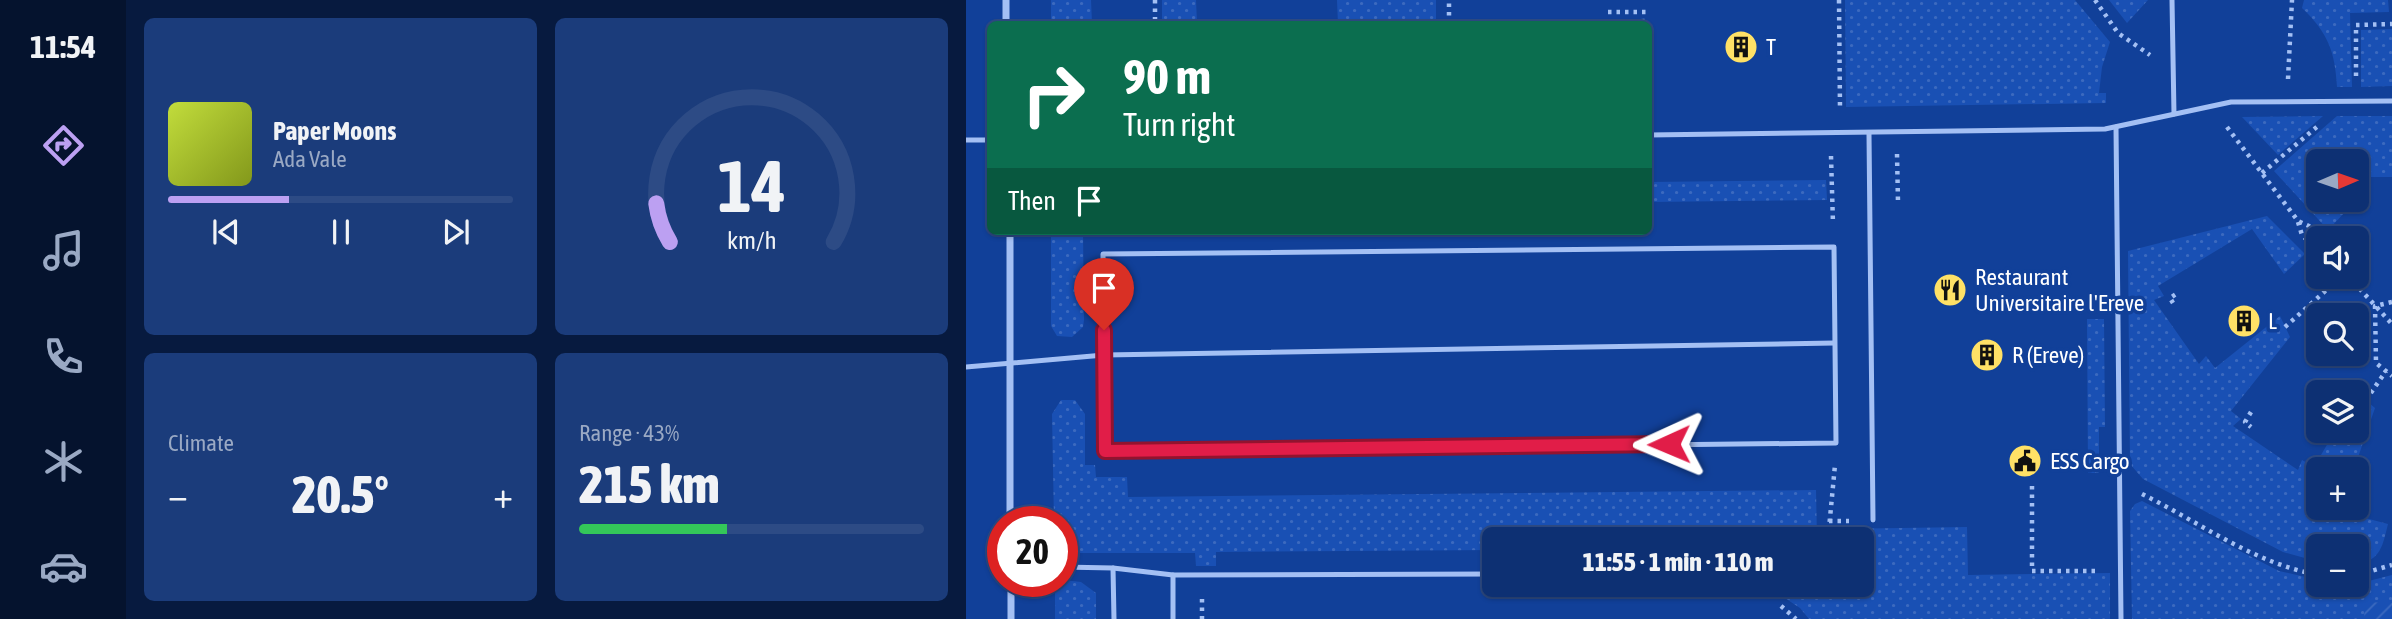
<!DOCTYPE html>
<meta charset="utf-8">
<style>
:root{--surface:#0d3073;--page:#1b3c7b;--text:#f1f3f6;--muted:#9aa9c4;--line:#2d4b85;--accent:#bca0f2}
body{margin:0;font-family:"Asap Condensed",sans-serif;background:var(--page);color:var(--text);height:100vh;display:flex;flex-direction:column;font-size:26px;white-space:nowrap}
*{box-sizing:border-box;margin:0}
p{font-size:23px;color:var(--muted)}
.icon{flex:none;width:38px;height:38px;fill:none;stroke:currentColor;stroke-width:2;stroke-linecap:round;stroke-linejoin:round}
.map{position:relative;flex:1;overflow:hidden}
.side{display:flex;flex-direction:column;gap:18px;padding:18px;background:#071a3f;width:840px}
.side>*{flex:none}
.guide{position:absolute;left:21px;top:21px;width:665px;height:214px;border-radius:10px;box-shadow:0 2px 5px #0004,0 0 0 2px var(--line);background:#0b6e4f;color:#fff;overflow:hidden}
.needle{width:46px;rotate:88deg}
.buttons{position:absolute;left:1340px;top:149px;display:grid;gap:14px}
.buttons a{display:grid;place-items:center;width:63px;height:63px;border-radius:10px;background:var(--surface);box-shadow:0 2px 5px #0004,0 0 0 2px var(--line);font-size:35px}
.speed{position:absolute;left:21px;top:506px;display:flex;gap:14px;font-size:35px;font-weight:700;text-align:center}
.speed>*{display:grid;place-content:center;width:91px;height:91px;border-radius:50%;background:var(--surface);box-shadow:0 2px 5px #0004,0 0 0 2px var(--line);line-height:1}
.speed .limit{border:10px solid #d22;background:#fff;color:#111}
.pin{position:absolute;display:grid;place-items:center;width:60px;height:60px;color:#fff;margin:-72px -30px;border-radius:50% 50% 50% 0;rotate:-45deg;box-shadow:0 0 7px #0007}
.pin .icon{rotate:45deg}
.me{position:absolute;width:77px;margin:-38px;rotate:269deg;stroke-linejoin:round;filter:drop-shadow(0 0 5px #0008)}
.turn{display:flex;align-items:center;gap:24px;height:147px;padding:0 21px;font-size:32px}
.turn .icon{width:91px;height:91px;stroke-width:2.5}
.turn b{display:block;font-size:49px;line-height:60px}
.then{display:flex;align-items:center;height:66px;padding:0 21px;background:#0003;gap:14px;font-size:26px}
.big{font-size:52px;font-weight:800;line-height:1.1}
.side .tile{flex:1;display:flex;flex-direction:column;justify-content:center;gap:10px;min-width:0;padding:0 24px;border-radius:10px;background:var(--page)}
.side .dial{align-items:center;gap:0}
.dial svg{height:182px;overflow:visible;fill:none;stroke:var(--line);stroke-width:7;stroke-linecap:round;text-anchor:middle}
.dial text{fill:var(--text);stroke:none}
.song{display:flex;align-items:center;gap:21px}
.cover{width:84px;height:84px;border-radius:10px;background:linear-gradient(135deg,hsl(70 70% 55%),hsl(70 70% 35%))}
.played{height:7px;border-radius:4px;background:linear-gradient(90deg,var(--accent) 35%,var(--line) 35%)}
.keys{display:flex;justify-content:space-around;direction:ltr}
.heat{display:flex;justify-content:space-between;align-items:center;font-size:38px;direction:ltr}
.charge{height:10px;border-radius:5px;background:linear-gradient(90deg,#34c759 43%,var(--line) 0)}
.side .tiles{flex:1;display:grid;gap:18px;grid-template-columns:repeat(2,1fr)}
.trip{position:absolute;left:516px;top:527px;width:392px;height:70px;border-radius:10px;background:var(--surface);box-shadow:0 2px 5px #0004,0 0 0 2px var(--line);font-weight:800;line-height:70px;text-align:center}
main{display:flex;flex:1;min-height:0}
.dock{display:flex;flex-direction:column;width:126px;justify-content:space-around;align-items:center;background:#05132e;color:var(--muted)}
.dock .icon{width:49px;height:49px}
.dock .on{color:var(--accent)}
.dock b{font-size:32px;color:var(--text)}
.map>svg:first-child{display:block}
.grass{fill:url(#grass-dots)}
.garden{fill:url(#garden-furrows)}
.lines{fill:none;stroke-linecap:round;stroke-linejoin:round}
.path{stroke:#a4c0f4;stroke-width:4.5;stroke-dasharray:3.5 5;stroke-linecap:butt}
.lane{stroke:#a4c0f4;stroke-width:5}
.street{stroke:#a4c0f4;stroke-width:7}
.route-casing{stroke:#92132f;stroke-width:18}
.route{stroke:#e11d48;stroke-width:12}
.labels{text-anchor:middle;stroke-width:7;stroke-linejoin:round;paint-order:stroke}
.poi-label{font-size:23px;fill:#fff;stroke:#114099;text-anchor:start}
</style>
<main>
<nav class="dock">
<b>11:54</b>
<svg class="icon on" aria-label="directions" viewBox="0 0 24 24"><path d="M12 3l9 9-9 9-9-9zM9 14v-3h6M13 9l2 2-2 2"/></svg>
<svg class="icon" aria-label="music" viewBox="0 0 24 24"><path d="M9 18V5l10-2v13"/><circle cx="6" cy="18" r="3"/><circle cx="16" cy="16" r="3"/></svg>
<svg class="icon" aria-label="phone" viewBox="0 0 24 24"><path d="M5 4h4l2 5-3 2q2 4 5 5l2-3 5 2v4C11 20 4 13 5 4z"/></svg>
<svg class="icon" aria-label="climate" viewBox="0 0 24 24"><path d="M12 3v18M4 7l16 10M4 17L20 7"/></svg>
<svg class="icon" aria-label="car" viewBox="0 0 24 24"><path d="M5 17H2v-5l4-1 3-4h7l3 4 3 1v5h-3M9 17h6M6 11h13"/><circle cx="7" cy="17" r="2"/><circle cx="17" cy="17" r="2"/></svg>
</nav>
<section class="side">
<div class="tiles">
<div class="tile">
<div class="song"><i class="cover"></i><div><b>Paper Moons</b><p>Ada Vale</p></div></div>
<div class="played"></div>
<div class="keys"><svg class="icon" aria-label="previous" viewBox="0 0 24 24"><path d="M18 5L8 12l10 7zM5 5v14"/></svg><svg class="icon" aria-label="pause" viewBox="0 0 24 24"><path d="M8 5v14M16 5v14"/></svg><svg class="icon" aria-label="next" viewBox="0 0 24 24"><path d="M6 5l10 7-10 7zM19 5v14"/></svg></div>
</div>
<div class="tile dial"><svg viewBox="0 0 100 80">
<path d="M14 69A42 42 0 1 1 86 69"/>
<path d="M14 69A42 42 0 0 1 8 52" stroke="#bca0f2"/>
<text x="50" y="56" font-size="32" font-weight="700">14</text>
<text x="50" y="72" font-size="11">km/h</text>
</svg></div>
<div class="tile"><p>Climate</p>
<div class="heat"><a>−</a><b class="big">20.5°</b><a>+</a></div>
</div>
<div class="tile"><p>Range · 43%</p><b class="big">215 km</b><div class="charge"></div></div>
</div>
</section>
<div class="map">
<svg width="1426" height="619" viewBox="0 0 1426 619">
<defs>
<pattern id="grass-dots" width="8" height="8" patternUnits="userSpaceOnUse" patternTransform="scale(1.75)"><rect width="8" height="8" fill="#1950b4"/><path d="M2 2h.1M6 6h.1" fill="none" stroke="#3c6abf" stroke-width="1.8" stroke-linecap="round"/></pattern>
<pattern id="garden-furrows" width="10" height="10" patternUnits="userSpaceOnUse" patternTransform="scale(1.75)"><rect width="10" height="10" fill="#1950b4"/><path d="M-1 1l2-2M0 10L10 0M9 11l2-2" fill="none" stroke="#3c6abf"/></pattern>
</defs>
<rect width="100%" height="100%" fill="#114099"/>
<g class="grass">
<polygon points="85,0 125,0 126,24 85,24"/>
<polygon points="230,0 231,24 196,24 196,0"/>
<polygon points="371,0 470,0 470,20 372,24"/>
<polygon points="879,0 1109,0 1144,42 1136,67 1133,93 1140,93 1140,103 880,107"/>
<polygon points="1143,0 1182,0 1161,23"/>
<path d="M1338,0H1422L1423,12L1384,13L1386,87H1371C1369,51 1362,33 1336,8Z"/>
<polygon points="1426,29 1426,86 1395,87 1395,30"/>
<polygon points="1357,116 1312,155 1276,117"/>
<polygon points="1371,116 1426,116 1426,177 1393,177 1391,161 1353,161 1353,175 1348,175 1353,180 1353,200 1372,200 1382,209 1362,230 1308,171"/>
<polygon points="860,180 861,200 683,202 683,182"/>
<path d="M1301,216L1339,254L1318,274L1286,229L1192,286L1198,296L1188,300L1233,364L1240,356L1249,368L1314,316L1324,337L1265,411L1275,419L1267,426L1332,470L1336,460L1348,467L1369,431L1391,430V393L1409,408L1388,469H1353V508H1389L1384,514L1422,524C1417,544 1415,561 1391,564V546H1353V562L1317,552L1177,479L1164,464L1162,251Z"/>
<polygon points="85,231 117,231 118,320 117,327 106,337 91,336 85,326"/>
<polygon points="1121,319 1138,319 1139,427 1133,427 1133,473 1122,473"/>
<polygon points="95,400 109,400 119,414 119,465 129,465 130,477 161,477 162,497 850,490 851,539 528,539 528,550 250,552 250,566 230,566 229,553 106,553 96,551 96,522 88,521 86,414"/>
<polygon points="1176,501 1313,571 1353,580 1353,584 1391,584 1426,575 1426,619 1166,619 1164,511 1169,504"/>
<polygon points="1001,527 1002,575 1144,573 1144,619 843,619 834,608 799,585 896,584 896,539 869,539 869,529"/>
<polygon points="97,580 115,582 130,593 130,619 89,619 89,584"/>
</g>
<polygon class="garden" points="1399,602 1426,603 1426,619 1398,619"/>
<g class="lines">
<g class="path">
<polyline points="189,0 189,24"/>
<polyline points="873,0 874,109"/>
<polyline points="1129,0 1152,33 1184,55"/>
<polyline points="642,12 680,12"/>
<polyline points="641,22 680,21"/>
<polyline points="483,24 483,0"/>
<polyline points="1390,76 1390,25 1426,24"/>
<polyline points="1322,79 1326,0"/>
<polyline points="1261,127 1332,221 1345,227 1356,238"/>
<polyline points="931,154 932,202"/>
<polyline points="865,156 867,224"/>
<polyline points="1296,173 1352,126"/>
<polyline points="1332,222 1336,235 1353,252"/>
<polyline points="1382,276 1426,324"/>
<polyline points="1426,302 1409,306 1410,363 1426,376"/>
<polyline points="1207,303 1204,298 1210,294"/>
<polyline points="1319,327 1376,276"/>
<polyline points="1400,400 1420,371"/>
<polyline points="1285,412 1279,422 1285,427"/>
<polyline points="1066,486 1066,571 1132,571"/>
<path d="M1176,494C1233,522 1289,564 1353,575"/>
<polyline points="1394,502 1396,494"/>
<polyline points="863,521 883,521"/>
<polyline points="862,539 869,465"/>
<polyline points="1391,575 1426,565"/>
<polyline points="236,599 236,619"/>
<polyline points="815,606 830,619"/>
</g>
<g class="lane">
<polyline points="1206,0 1208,114"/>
<polyline points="1150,127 1155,619"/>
<polyline points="903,134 907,520"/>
<polyline points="682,135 1139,129 1265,102 1426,101"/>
<polyline points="0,140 24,140"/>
<polygon points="868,247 870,443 139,451 137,254"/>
<polyline points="0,367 138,355 868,343"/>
<polyline points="96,567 147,568 207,575 528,574"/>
<polyline points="147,568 148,619"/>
<polyline points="207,575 207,619"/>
<polyline points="784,584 798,593"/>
</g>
<g class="street">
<polyline points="40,0 40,24"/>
<polyline points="44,231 44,522"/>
<polyline points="45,581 45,619"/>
</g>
</g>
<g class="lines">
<defs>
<polyline id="route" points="138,330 139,451 703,444"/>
</defs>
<use href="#route" class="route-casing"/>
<use href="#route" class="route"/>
</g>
<defs>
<symbol id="building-disc" viewBox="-11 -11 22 22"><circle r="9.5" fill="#ffe166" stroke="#114099"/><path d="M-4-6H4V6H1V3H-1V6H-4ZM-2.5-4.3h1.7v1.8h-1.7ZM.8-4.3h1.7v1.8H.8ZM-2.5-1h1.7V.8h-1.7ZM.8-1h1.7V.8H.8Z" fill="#111"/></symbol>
<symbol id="restaurant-disc" viewBox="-11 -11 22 22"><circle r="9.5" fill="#ffe166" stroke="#114099"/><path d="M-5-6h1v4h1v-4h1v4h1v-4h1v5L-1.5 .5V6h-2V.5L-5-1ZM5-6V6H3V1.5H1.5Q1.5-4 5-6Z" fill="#111"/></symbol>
<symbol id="civic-disc" viewBox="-11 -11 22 22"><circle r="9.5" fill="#ffe166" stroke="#114099"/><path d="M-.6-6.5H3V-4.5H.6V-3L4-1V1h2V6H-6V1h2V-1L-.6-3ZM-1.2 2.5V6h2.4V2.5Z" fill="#111"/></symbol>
</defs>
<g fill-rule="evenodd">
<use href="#building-disc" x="756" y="28" width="38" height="38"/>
<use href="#restaurant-disc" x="965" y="271" width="38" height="38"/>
<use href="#building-disc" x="1259" y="302" width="38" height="38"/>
<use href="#building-disc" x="1002" y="336" width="38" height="38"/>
<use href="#civic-disc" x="1040" y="442" width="38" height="38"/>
</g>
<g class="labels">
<g class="poi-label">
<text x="800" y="55">T</text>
<text x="1009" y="285">Restaurant<tspan x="1009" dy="26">Universitaire l'Ereve</tspan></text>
<text x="1302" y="329">L</text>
<text x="1046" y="363">R (Ereve)</text>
<text x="1084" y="469">ESS Cargo</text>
</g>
</g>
</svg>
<div class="buttons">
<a><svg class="needle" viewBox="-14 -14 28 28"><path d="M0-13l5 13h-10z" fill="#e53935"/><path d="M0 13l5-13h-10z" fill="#9aa9c4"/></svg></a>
<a><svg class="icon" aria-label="sound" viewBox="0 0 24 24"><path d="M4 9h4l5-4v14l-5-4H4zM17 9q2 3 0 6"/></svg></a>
<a><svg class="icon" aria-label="search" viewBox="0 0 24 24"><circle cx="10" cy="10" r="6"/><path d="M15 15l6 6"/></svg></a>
<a><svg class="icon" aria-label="layers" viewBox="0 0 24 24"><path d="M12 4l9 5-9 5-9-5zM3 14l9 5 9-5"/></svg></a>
<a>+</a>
<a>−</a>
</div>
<div class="speed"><div class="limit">20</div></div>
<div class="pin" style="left:138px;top:330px;background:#d93025"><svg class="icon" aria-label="arrive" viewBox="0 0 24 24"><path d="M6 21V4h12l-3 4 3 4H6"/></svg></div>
<svg class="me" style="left:703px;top:444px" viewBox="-20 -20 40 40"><path d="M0-17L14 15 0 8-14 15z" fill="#e11d48" stroke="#fff" stroke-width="4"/></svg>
<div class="trip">11:55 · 1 min · 110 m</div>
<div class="guide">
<div class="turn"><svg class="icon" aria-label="right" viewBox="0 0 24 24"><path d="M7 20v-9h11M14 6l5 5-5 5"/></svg><div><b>90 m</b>Turn right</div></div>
<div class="then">Then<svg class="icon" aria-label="arrive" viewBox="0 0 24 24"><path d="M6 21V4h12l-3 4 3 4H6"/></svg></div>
</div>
</div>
</main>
